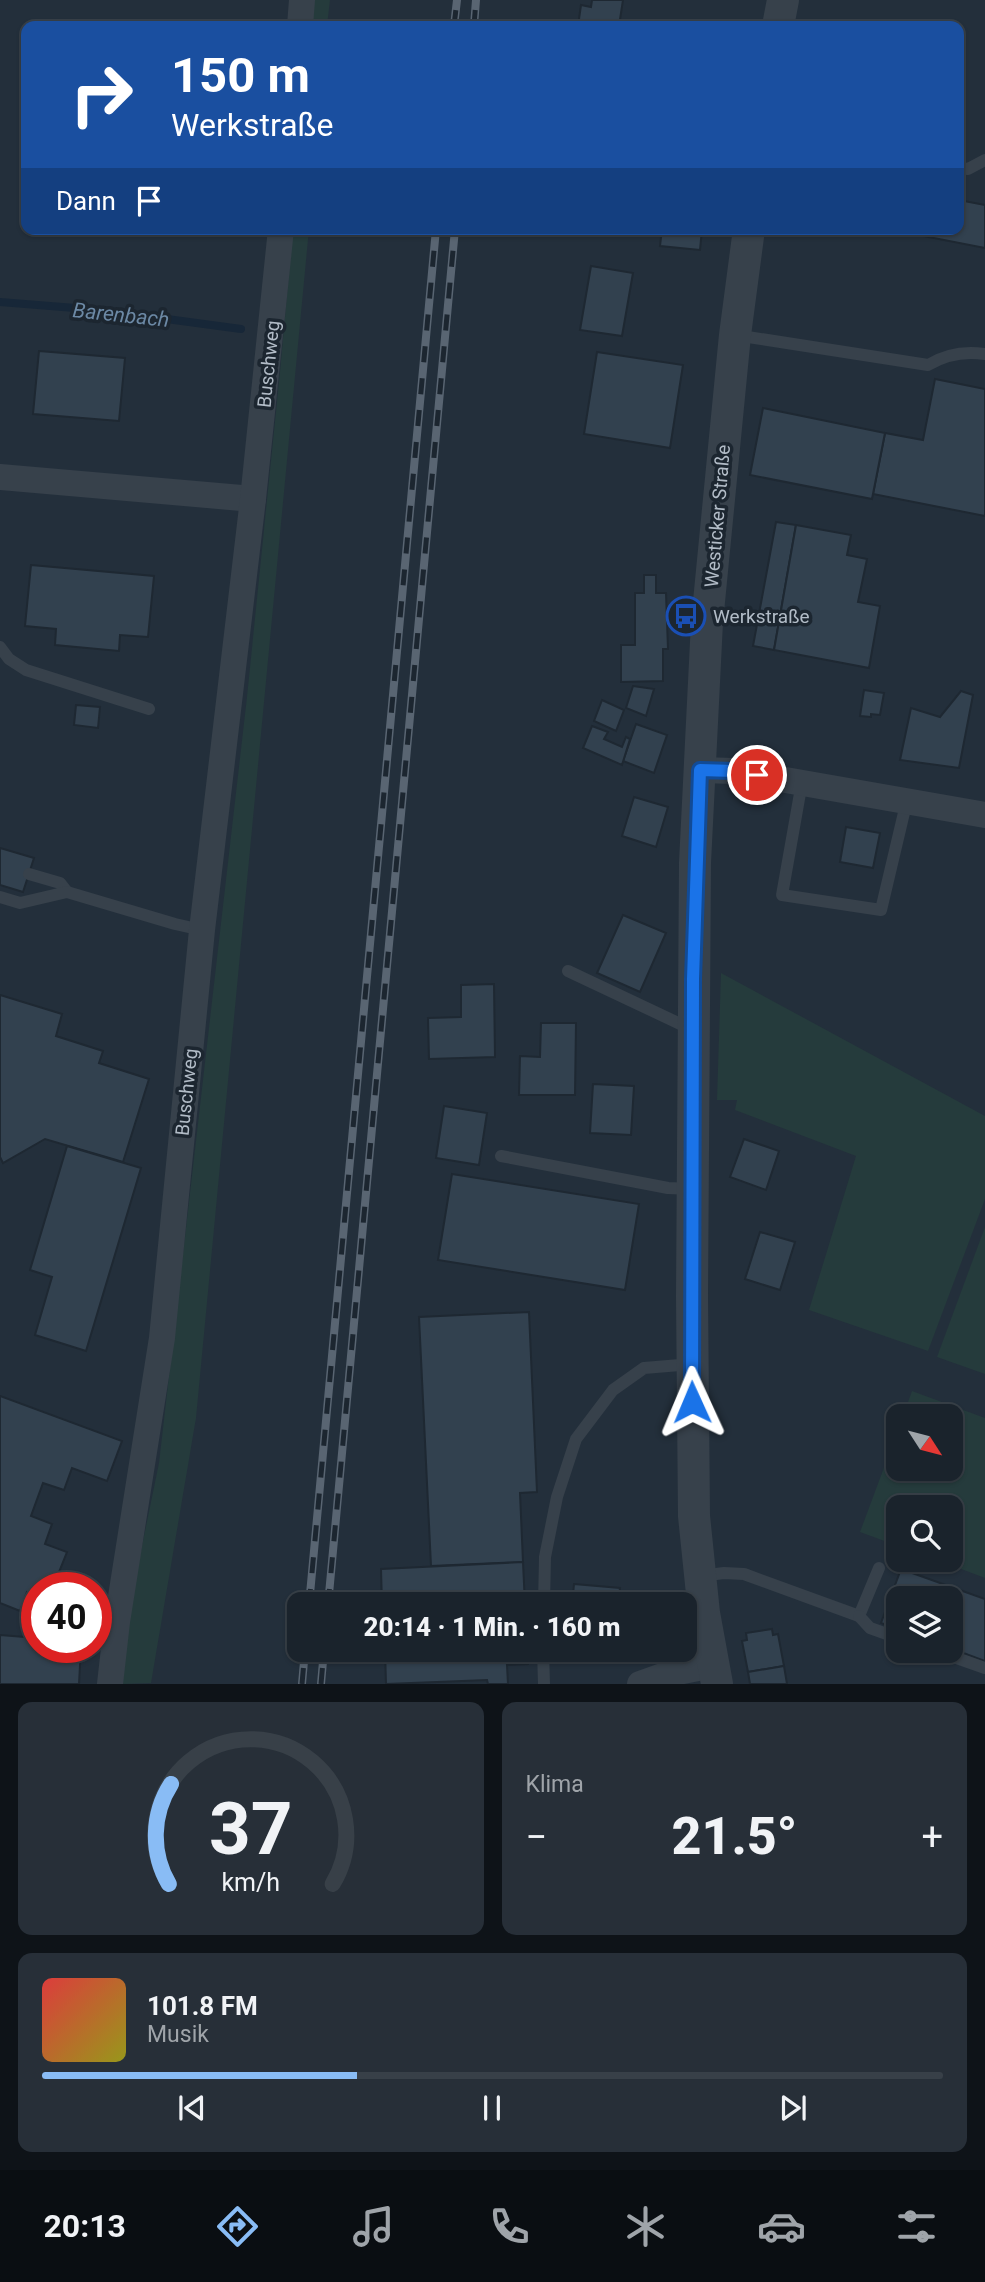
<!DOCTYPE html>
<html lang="de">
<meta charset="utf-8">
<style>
:root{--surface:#1a232c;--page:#272f38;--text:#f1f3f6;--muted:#9fa4a9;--line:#384048;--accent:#89bcf5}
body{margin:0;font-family:Roboto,sans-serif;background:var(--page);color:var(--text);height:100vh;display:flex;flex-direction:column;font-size:26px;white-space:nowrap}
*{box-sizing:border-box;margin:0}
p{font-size:23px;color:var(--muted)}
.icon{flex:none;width:38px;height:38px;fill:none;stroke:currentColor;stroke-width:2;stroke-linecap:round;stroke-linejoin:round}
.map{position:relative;height:1684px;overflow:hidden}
.drawer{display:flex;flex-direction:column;gap:18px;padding:18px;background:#0e1318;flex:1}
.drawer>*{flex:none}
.guide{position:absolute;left:21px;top:21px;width:943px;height:214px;border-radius:14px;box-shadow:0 2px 5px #0004,0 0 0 2px var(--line);background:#1a4fa0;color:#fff;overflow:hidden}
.needle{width:46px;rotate:126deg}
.controls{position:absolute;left:886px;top:1404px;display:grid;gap:14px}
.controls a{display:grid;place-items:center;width:77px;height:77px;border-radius:14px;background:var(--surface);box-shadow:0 2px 5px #0004,0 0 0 2px var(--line);font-size:35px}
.speed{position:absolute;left:21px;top:1572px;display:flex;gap:14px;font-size:35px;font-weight:700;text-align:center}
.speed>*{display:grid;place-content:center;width:91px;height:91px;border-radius:50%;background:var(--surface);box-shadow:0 2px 5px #0004,0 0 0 2px var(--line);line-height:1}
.speed .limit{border:10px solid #d22;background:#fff;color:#111}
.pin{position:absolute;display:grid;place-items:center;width:60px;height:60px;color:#fff;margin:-30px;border:4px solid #fff;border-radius:50%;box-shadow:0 2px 7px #0007}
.me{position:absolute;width:77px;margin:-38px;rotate:359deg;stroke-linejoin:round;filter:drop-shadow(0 0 5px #0008)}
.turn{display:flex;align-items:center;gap:24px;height:147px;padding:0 35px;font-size:32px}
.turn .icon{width:91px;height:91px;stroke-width:2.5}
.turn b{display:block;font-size:49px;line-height:60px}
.then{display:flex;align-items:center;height:66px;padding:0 35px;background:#0003;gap:14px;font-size:26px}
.big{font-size:52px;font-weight:800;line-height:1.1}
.drawer .tile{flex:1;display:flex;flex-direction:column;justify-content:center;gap:10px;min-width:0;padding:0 24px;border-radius:14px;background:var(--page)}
.drawer .dial{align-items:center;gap:0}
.dial svg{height:182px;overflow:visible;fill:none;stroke:var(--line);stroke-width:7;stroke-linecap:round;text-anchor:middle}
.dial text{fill:var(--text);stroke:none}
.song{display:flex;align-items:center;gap:21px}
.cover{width:84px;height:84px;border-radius:10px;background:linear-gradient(135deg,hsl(0 70% 55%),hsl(60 70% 35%))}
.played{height:7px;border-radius:4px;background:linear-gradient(90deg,var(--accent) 35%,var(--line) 35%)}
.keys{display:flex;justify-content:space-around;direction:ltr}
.heat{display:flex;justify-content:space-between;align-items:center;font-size:38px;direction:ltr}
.drawer .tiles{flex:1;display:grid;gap:18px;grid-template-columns:1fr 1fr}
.tile:last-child{grid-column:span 2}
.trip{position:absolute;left:287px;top:1592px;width:410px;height:70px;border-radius:14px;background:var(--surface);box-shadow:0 2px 5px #0004,0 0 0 2px var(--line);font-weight:800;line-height:70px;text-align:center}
.dock{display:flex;height:112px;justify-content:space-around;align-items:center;background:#0a0e12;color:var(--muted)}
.dock .icon{width:49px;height:49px}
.dock .current{color:var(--accent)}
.dock b{font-size:32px;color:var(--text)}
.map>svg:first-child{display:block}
.green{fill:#253b3c}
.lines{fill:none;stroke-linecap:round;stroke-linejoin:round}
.stream{stroke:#172738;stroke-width:8}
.building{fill:#32414f;stroke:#1e2832;stroke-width:2}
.service{stroke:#37414b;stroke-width:12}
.minor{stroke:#37414b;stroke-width:26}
.tertiary{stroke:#37414b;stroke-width:32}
.rail-casing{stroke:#596572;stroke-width:8}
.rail{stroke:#1c2630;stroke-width:5;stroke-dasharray:16;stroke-linecap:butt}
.route-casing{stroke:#114b97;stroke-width:18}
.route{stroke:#1a73e8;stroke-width:12}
.labels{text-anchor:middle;stroke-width:7;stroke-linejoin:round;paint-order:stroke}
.street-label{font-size:19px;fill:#b2bcc7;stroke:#1c2630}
.poi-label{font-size:19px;fill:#b2bcc7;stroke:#1c2630;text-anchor:start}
.water-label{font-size:21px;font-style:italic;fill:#6c89a5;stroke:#1c2630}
</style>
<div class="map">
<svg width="985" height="1684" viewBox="0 0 985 1684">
<rect width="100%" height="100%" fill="#232f3b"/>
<g class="green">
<polygon points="312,0 330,0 327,26 310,26"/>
<polygon points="293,229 309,229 196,1418 151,1683 122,1684 128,1614 159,1463 247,697 280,372"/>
<polygon points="721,973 985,1116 985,1199 928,1351 809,1310 856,1156 735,1110 737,1100 717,1100"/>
<polygon points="985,1227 985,1374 937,1357"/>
<polygon points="912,1391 985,1418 985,1578 935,1559 950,1559 950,1507 898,1507 898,1546 860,1532 898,1430 898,1468 950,1468 950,1416 903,1416"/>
</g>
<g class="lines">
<polyline class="stream" points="0,302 100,310 241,329"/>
</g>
<g class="building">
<polygon points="592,0 623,0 619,26 578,26 581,5 591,7"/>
<polygon points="959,200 985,205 985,248 903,232 904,229 959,229"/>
<polygon points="662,229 702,229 700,250 660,246"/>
<polygon points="591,266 633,273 622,336 580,330"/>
<polygon points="39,351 125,358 119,421 33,414"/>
<polygon points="597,352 683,365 670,448 584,434"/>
<polygon points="935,379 985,389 985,516 873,494 885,433 923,440"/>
<polygon points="763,408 885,433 872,499 750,475"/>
<polygon points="776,522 796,525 774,650 753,646"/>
<polygon points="796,525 851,535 847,555 867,559 858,602 880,606 869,668 774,650"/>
<polygon points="31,565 154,576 148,637 120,635 119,651 55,645 56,629 25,626"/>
<polygon points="644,575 656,575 656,593 666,593 668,649 663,649 663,681 621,682 621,645 635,645 635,593 644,593"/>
<polygon points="633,686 654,689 646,716 626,708"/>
<polygon points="864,690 884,693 880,715 871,714 871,717 860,716"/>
<polygon points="961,691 973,695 959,768 900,760 911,708 940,717"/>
<polygon points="602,700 624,710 616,731 594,721"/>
<polygon points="76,705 100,707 98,728 74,725"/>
<polygon points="636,724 667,735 654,773 623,761"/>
<polygon points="592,726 608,732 604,739 622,747 626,737 630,739 622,765 583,748"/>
<polygon points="634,797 668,807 656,847 622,836"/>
<polygon points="846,827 880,833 873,868 840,862"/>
<polygon points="0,848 34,858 23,892 0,885"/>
<polygon points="623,915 666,933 640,992 597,973"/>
<polygon points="494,984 495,1057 429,1059 428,1018 461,1017 461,985"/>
<polygon points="0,995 62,1014 56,1036 103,1051 99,1063 149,1079 123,1162 45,1139 3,1163 0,1157"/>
<polygon points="541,1023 576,1023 575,1095 519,1095 520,1056 540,1057"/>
<polygon points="593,1084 634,1086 631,1135 590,1133"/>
<polygon points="444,1106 487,1113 479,1165 436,1158"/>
<polygon points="744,1139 779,1151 766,1190 730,1177"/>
<polygon points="67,1146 141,1168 86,1351 35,1335 52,1277 30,1270"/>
<polygon points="452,1174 639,1204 625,1290 438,1260"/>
<polygon points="760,1232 795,1242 780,1290 745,1279"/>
<polygon points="529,1312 537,1492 520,1493 523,1562 431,1566 419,1317"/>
<polygon points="0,1396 122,1441 107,1481 72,1468 64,1490 43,1483 31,1516 52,1524 45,1544 67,1552 53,1587 37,1587 37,1595 27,1592 20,1611 0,1603"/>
<polygon points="523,1562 525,1605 382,1605 381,1569"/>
<polygon points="901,1569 985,1599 985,1661 950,1648 950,1598 898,1598 898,1629 881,1623"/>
<polygon points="574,1584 620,1588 618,1605 572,1605"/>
<polygon points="772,1629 773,1635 778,1634 784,1666 748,1672 742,1641 747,1640 746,1633"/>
<polygon points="0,1635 37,1638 37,1647 81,1647 79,1684 0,1684"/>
<polygon points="385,1650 528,1650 528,1664 507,1665 508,1684 488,1684 487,1680 386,1684"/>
<polygon points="784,1666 787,1684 750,1684 748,1672"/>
</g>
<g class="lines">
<g class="service">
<polyline points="959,168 968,169 985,160"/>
<path d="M735,335L928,365C946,354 965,351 985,354"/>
<polyline points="0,647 9,659 26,670 149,709"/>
<polyline points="802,782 782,895 881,910 907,800"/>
<polyline points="29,874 60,883 67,892"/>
<polyline points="0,897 20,903 67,892 175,924 202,930"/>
<polyline points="568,971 693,1030"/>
<polyline points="501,1156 668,1188 692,1189"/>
<polyline points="700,1576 724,1573 744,1574 859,1616 879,1568"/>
<polyline points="544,1605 545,1557 557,1497 576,1439 613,1390 644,1368 692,1364"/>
<polyline points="859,1616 870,1628 898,1638"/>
<polyline points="543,1650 544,1684"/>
<polyline points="934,1650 985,1668"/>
</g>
<g class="minor">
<polyline points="300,26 302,0"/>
<polyline points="0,477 253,499"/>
<polyline points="700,770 734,771 985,815"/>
<polyline points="110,1684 117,1622 162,1338 202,930 253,499 281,229"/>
<polyline points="640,1684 668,1674 713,1665"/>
</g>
<g class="tertiary">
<polyline points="778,26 783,0"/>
<polyline points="717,1684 704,1613 694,1516 692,1296 695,863 707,622 735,335 749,229"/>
</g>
<defs>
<g id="rail">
<polyline points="454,26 457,0"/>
<polyline points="474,26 476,0"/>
<polyline points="309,1605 436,229"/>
<polyline points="328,1605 455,229"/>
<polyline points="302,1684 305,1650"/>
<polyline points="321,1684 324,1650"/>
</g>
</defs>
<use href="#rail" class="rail-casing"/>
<use href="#rail" class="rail"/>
</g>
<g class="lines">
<defs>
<polyline id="route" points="692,1402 693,979 700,770 734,771 757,775"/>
</defs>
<use href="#route" class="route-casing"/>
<use href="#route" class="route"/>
</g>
<defs>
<symbol id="bus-ring" viewBox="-11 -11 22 22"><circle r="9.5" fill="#1c2630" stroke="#1a4fb4" stroke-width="1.5"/><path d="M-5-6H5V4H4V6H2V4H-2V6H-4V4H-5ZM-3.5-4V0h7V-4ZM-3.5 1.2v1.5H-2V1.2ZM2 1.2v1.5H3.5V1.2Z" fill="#1a4fb4"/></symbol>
</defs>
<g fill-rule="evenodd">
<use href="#bus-ring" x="664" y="594" width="44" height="44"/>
</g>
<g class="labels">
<g class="street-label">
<text transform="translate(268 364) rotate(-84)" y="7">Buschweg</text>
<text transform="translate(717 516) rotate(-85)" y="7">Westicker Straße</text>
<text transform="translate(186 1092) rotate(-84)" y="7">Buschweg</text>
</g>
<g class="poi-label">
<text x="713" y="623">Werkstraße</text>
</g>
<g class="water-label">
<text transform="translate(121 315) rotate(6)" y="7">Barenbach</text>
</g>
</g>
</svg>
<div class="controls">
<a><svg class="needle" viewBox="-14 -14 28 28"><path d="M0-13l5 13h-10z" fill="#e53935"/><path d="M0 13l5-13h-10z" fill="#9fa4a9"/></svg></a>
<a><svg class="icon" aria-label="search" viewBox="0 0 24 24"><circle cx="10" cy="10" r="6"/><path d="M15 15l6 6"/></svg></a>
<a><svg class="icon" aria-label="layers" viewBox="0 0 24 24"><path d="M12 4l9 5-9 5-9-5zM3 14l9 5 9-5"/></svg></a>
</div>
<div class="speed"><div class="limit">40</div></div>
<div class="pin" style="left:757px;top:775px;background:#d93025"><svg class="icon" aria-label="arrive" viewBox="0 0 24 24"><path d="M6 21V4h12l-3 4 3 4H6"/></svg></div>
<svg class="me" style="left:692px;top:1402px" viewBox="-20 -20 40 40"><path d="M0-17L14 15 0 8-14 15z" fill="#1a73e8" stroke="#fff" stroke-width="4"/></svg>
<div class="trip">20:14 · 1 Min. · 160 m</div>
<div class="guide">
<div class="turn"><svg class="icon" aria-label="right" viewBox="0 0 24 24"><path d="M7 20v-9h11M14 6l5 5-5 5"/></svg><div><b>150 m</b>Werkstraße</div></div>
<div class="then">Dann<svg class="icon" aria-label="arrive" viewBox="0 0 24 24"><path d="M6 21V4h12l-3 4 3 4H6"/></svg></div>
</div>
</div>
<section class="drawer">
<div class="tiles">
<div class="tile dial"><svg viewBox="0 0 100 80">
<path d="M14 69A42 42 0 1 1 86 69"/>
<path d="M14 69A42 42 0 0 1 15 25" stroke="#89bcf5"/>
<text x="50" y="56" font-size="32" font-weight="700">37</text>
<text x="50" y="72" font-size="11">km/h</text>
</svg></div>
<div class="tile"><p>Klima</p>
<div class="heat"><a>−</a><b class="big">21.5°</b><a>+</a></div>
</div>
<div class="tile">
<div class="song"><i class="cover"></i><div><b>101.8 FM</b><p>Musik</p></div></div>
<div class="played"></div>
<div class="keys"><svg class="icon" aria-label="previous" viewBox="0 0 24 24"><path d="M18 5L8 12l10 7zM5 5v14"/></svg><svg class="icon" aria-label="pause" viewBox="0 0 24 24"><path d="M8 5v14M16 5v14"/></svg><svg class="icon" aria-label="next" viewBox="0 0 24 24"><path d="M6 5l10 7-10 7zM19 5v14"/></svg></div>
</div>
</div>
</section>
<nav class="dock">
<b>20:13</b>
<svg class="icon current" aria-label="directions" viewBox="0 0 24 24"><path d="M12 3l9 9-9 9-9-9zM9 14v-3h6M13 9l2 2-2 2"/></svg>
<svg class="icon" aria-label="music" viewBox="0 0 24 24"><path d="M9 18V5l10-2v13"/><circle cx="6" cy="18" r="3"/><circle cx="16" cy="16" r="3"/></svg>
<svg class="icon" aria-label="phone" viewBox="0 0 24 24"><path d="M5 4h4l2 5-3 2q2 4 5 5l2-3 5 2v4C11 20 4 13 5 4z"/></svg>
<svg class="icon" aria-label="climate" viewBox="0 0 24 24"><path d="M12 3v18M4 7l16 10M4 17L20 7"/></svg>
<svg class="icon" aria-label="car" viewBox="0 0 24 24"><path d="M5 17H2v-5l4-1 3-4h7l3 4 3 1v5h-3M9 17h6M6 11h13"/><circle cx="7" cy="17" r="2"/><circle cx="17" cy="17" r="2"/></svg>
<svg class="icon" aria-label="filters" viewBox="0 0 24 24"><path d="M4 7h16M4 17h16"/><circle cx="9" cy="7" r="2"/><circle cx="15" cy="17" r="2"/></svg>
</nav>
